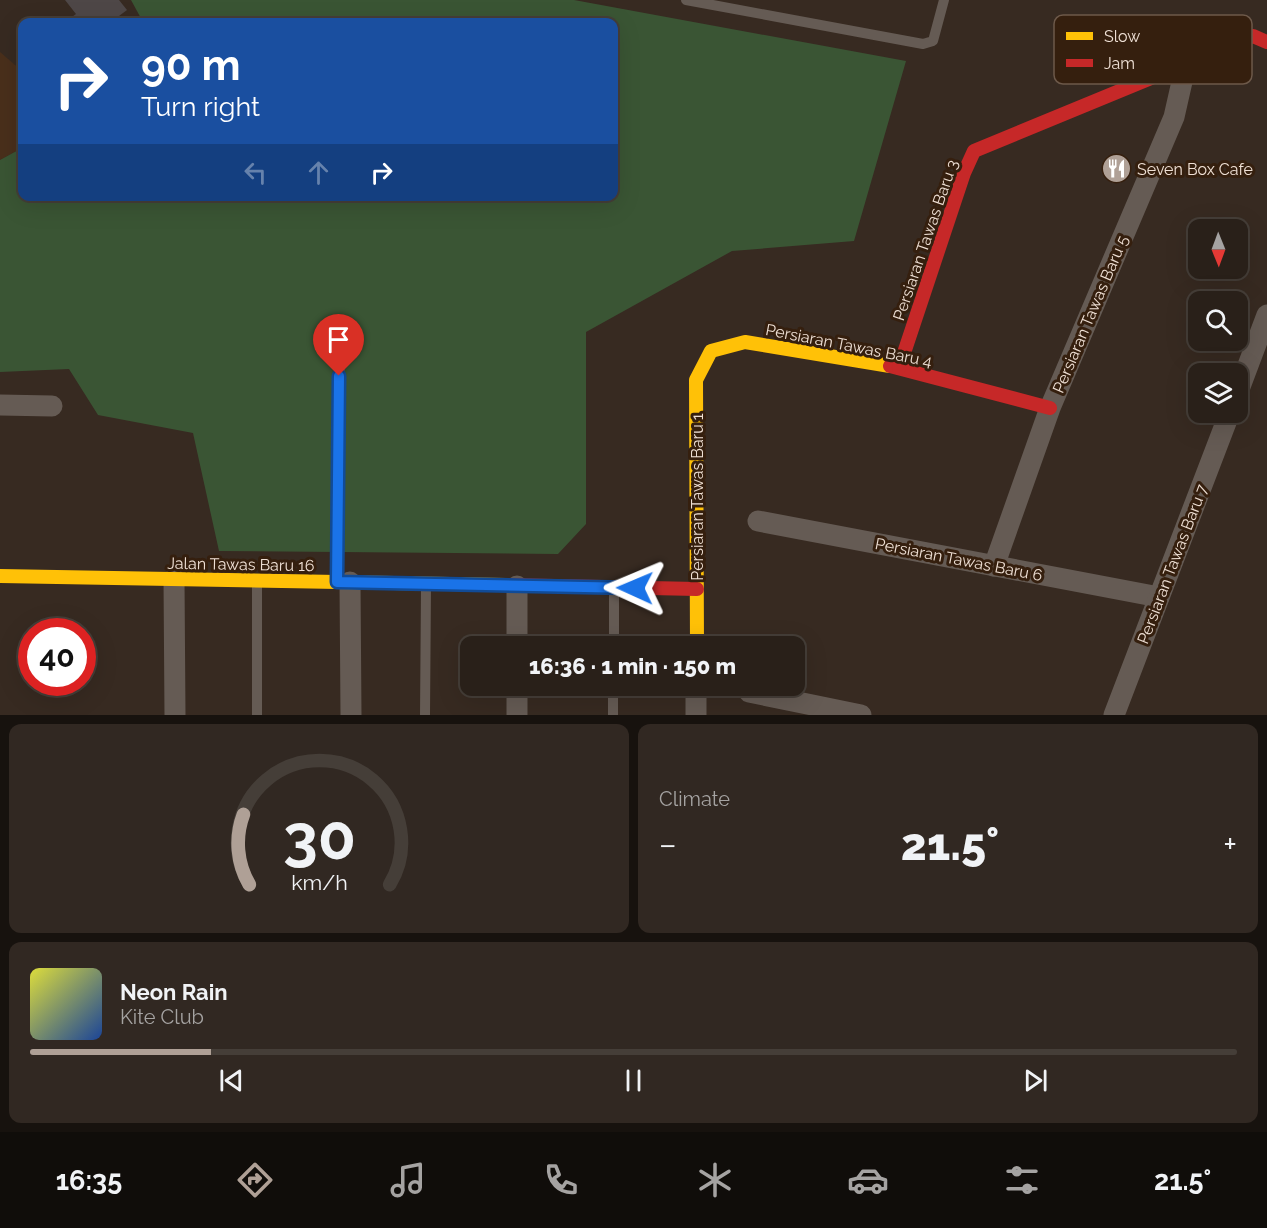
<!DOCTYPE html>
<meta charset="utf-8">
<style>
:root{--surface:#292019;--page:#312822;--text:#f1f3f6;--muted:#a5a3a2;--line:#453e38;--accent:#afa096}
body{margin:0;font-family:Raleway,sans-serif;background:var(--page);color:var(--text);height:100vh;display:flex;flex-direction:column;font-size:22px;white-space:nowrap}
*{box-sizing:border-box;margin:0}
p{font-size:20px;color:var(--muted)}
.icon{flex:none;width:33px;height:33px;fill:none;stroke:currentColor;stroke-width:2;stroke-linecap:round;stroke-linejoin:round}
.map{position:relative;height:715px;overflow:hidden}
.details{display:flex;flex-direction:column;gap:9px;padding:9px;background:#17120e;flex:1}
.details>*{flex:none}
.guide{position:absolute;left:18px;top:18px;width:600px;height:183px;border-radius:12px;box-shadow:0 6px 24px #0002,0 0 0 2px var(--line);background:#1a4fa0;color:#fff;overflow:hidden}
.needle{width:39px;rotate:179deg}
.tools{position:absolute;left:1188px;top:219px;display:grid;gap:12px}
.tools a{display:grid;place-items:center;width:60px;height:60px;border-radius:12px;background:var(--surface);box-shadow:0 6px 24px #0002,0 0 0 2px var(--line);font-size:30px}
.speed{position:absolute;left:18px;top:618px;display:flex;gap:12px;font-size:30px;font-weight:700;text-align:center}
.speed>*{display:grid;place-content:center;width:78px;height:78px;border-radius:50%;background:var(--surface);box-shadow:0 6px 24px #0002,0 0 0 2px var(--line);line-height:1}
.speed .limit{border:9px solid #d22;background:#fff;color:#111}
.pin{position:absolute;display:grid;place-items:center;width:51px;height:51px;color:#fff;margin:-62px -26px;border-radius:50% 50% 50% 0;rotate:-45deg;box-shadow:0 0 6px #0007}
.pin .icon{rotate:45deg}
.me{position:absolute;width:66px;margin:-33px;rotate:271deg;stroke-linejoin:round;filter:drop-shadow(0 0 4px #0008)}
.turn{display:flex;align-items:center;gap:21px;height:126px;padding:0 24px;font-size:27px}
.turn .icon{width:78px;height:78px;stroke-width:2.5}
.turn b{display:block;font-size:42px;line-height:51px}
.lanes{display:flex;align-items:center;height:57px;padding:0 24px;background:#0003;justify-content:center;gap:30px;direction:ltr}
.lanes .off{opacity:.35}
.big{font-size:45px;font-weight:800;line-height:1.1}
.details .widget{flex:1;display:flex;flex-direction:column;justify-content:center;gap:9px;min-width:0;padding:0 21px;border-radius:12px;background:var(--page)}
.details .dial{align-items:center;gap:0}
.dial svg{height:156px;overflow:visible;fill:none;stroke:var(--line);stroke-width:7;stroke-linecap:round;text-anchor:middle}
.dial text{fill:var(--text);stroke:none}
.song{display:flex;align-items:center;gap:18px}
.cover{width:72px;height:72px;border-radius:9px;background:linear-gradient(135deg,hsl(60 70% 55%),hsl(220 70% 35%))}
.played{height:6px;border-radius:3px;background:linear-gradient(90deg,var(--accent) 15%,var(--line) 15%)}
.keys{display:flex;justify-content:space-around;direction:ltr}
.heat{display:flex;justify-content:space-between;align-items:center;font-size:33px;direction:ltr}
.details .tiles{flex:1;display:grid;gap:9px;grid-template-columns:1fr 1fr}
.widget:last-child{grid-column:span 2}
.trip{position:absolute;left:460px;top:636px;width:345px;height:60px;border-radius:12px;background:var(--surface);box-shadow:0 6px 24px #0002,0 0 0 2px var(--line);font-weight:800;line-height:60px;text-align:center}
.dock{display:flex;height:96px;justify-content:space-around;align-items:center;background:#100d0a;color:var(--muted)}
.dock .icon{width:42px;height:42px}
.dock .on{color:var(--accent)}
.dock b{font-size:27px;color:var(--text)}
.map>svg:first-child{display:block}
.built{fill:#492f1b}
.green{fill:#3a5534}
.building{fill:#4e4747}
.lines{fill:none;stroke-linecap:round;stroke-linejoin:round}
.lane{stroke:#655b54;stroke-width:10}
.street{stroke:#655b54;stroke-width:21}
.slow{stroke:#ffc107;stroke-width:14}
.jam{stroke:#c62828;stroke-width:14}
.route-casing{stroke:#114b97;stroke-width:15}
.route{stroke:#1a73e8;stroke-width:10}
.labels{text-anchor:middle;stroke-width:6;stroke-linejoin:round;paint-order:stroke}
.poi-label{font-size:16px;fill:#efe0d5;stroke:#351f0e;text-anchor:start}
.street-label{font-size:16px;fill:#efe0d5;stroke:#351f0e}
.key{fill:#351f0e;stroke:#6d594a;stroke-width:1.5}
.key-label{font-size:16px;fill:#efe0d5}
</style>
<div class="map">
<svg width="1267" height="715" viewBox="0 0 1267 715">
<rect width="100%" height="100%" fill="#372a21"/>
<polygon class="built" points="0,52 22,71 22,148 0,160"/>
<polygon class="green" points="131,0 574,0 906,61 854,241 732,251 586,332 586,524 558,554 219,551 193,433 98,415 69,369 0,372 0,160 22,148 22,196 614,196 614,22 143,22"/>
<polygon class="building" points="65,0 119,0 127,10 111,22 65,22 76,14"/>
<g class="lines">
<g class="lane">
<polyline points="686,0 923,44 933,41 944,0"/>
<polyline points="337,579 340,353"/>
<polyline points="614,646 614,591"/>
<polyline points="257,715 257,583"/>
<polyline points="425,715 426,586"/>
<polyline points="613,715 613,686"/>
</g>
<g class="street">
<polyline points="1238,392 1267,315"/>
<polyline points="0,405 52,406"/>
<polyline points="758,521 1159,597"/>
<polyline points="994,566 1050,408 1174,117 1186,64"/>
<polyline points="174,579 175,715"/>
<polyline points="350,582 351,715"/>
<polyline points="517,586 517,646"/>
<polyline points="517,686 517,715"/>
<polyline points="749,692 861,715"/>
<polyline points="696,715 696,686"/>
<polyline points="1114,715 1230,412"/>
</g>
<g class="slow">
<polyline points="0,576 506,585"/>
<polyline points="697,646 696,380 711,351 745,342 890,366"/>
</g>
<g class="jam">
<polyline points="890,366 1050,408"/>
<polyline points="899,368 964,173 974,151 1253,36 1267,42"/>
<polyline points="506,585 697,589"/>
</g>
</g>
<g class="lines">
<defs>
<polyline id="route" points="339,376 337,582 635,588"/>
</defs>
<use href="#route" class="route-casing"/>
<use href="#route" class="route"/>
</g>
<defs>
<symbol id="restaurant-disc" viewBox="-11 -11 22 22"><circle r="9.5" fill="#afa096" stroke="#351f0e"/><path d="M-5-6h1v4h1v-4h1v4h1v-4h1v5L-1.5 .5V6h-2V.5L-5-1ZM5-6V6H3V1.5H1.5Q1.5-4 5-6Z" fill="#fff"/></symbol>
</defs>
<g fill-rule="evenodd">
<use href="#restaurant-disc" x="1100" y="152" width="33" height="33"/>
</g>
<g class="labels">
<g class="poi-label">
<text x="1137" y="175">Seven Box Cafe</text>
</g>
<g class="street-label">
<text transform="translate(925 240) rotate(-71)" y="6">Persiaran Tawas Baru 3</text>
<text transform="translate(1090 314) rotate(-67)" y="6">Persiaran Tawas Baru 5</text>
<text transform="translate(849 345) rotate(11)" y="6">Persiaran Tawas Baru 4</text>
<text transform="translate(697 497) rotate(-90)" y="6">Persiaran Tawas Baru 1</text>
<text transform="translate(959 559) rotate(11)" y="6">Persiaran Tawas Baru 6</text>
<text transform="translate(241 564) rotate(1)" y="6">Jalan Tawas Baru 16</text>
<text transform="translate(1172 564) rotate(-69)" y="6">Persiaran Tawas Baru 7</text>
</g>
</g>
<rect x="1054" y="15" width="198" height="69" rx="9" class="key"/>
<rect x="1066" y="32" width="27" height="8" fill="#ffc107"/>
<rect x="1066" y="59" width="27" height="8" fill="#c62828"/>
<g class="key-label">
<text x="1104" y="42">Slow</text>
<text x="1104" y="69">Jam</text>
</g>
</svg>
<div class="tools">
<a><svg class="needle" viewBox="-14 -14 28 28"><path d="M0-13l5 13h-10z" fill="#e53935"/><path d="M0 13l5-13h-10z" fill="#a5a3a2"/></svg></a>
<a><svg class="icon" aria-label="search" viewBox="0 0 24 24"><circle cx="10" cy="10" r="6"/><path d="M15 15l6 6"/></svg></a>
<a><svg class="icon" aria-label="layers" viewBox="0 0 24 24"><path d="M12 4l9 5-9 5-9-5zM3 14l9 5 9-5"/></svg></a>
</div>
<div class="speed"><div class="limit">40</div></div>
<div class="pin" style="left:339px;top:376px;background:#d93025"><svg class="icon" aria-label="arrive" viewBox="0 0 24 24"><path d="M6 21V4h12l-3 4 3 4H6"/></svg></div>
<svg class="me" style="left:635px;top:588px" viewBox="-20 -20 40 40"><path d="M0-17L14 15 0 8-14 15z" fill="#1a73e8" stroke="#fff" stroke-width="4"/></svg>
<div class="trip">16:36 · 1 min · 150 m</div>
<div class="guide">
<div class="turn"><svg class="icon" aria-label="right" viewBox="0 0 24 24"><path d="M7 20v-9h11M14 6l5 5-5 5"/></svg><div><b>90 m</b>Turn right</div></div>
<div class="lanes"><svg class="icon off" aria-label="left" viewBox="0 0 24 24"><path d="M17 20v-9H6M10 6l-5 5 5 5"/></svg><svg class="icon off" aria-label="ahead" viewBox="0 0 24 24"><path d="M12 20V5M6 11l6-6 6 6"/></svg><svg class="icon" aria-label="right" viewBox="0 0 24 24"><path d="M7 20v-9h11M14 6l5 5-5 5"/></svg></div>
</div>
</div>
<section class="details">
<div class="tiles">
<div class="widget dial"><svg viewBox="0 0 100 80">
<path d="M14 69A42 42 0 1 1 86 69"/>
<path d="M14 69A42 42 0 0 1 11 33" stroke="#afa096"/>
<text x="50" y="56" font-size="32" font-weight="700">30</text>
<text x="50" y="72" font-size="11">km/h</text>
</svg></div>
<div class="widget"><p>Climate</p>
<div class="heat"><a>−</a><b class="big">21.5°</b><a>+</a></div>
</div>
<div class="widget">
<div class="song"><i class="cover"></i><div><b>Neon Rain</b><p>Kite Club</p></div></div>
<div class="played"></div>
<div class="keys"><svg class="icon" aria-label="previous" viewBox="0 0 24 24"><path d="M18 5L8 12l10 7zM5 5v14"/></svg><svg class="icon" aria-label="pause" viewBox="0 0 24 24"><path d="M8 5v14M16 5v14"/></svg><svg class="icon" aria-label="next" viewBox="0 0 24 24"><path d="M6 5l10 7-10 7zM19 5v14"/></svg></div>
</div>
</div>
</section>
<nav class="dock">
<b>16:35</b>
<svg class="icon on" aria-label="directions" viewBox="0 0 24 24"><path d="M12 3l9 9-9 9-9-9zM9 14v-3h6M13 9l2 2-2 2"/></svg>
<svg class="icon" aria-label="music" viewBox="0 0 24 24"><path d="M9 18V5l10-2v13"/><circle cx="6" cy="18" r="3"/><circle cx="16" cy="16" r="3"/></svg>
<svg class="icon" aria-label="phone" viewBox="0 0 24 24"><path d="M5 4h4l2 5-3 2q2 4 5 5l2-3 5 2v4C11 20 4 13 5 4z"/></svg>
<svg class="icon" aria-label="climate" viewBox="0 0 24 24"><path d="M12 3v18M4 7l16 10M4 17L20 7"/></svg>
<svg class="icon" aria-label="car" viewBox="0 0 24 24"><path d="M5 17H2v-5l4-1 3-4h7l3 4 3 1v5h-3M9 17h6M6 11h13"/><circle cx="7" cy="17" r="2"/><circle cx="17" cy="17" r="2"/></svg>
<svg class="icon" aria-label="filters" viewBox="0 0 24 24"><path d="M4 7h16M4 17h16"/><circle cx="9" cy="7" r="2"/><circle cx="15" cy="17" r="2"/></svg>
<b>21.5°</b>
</nav>
